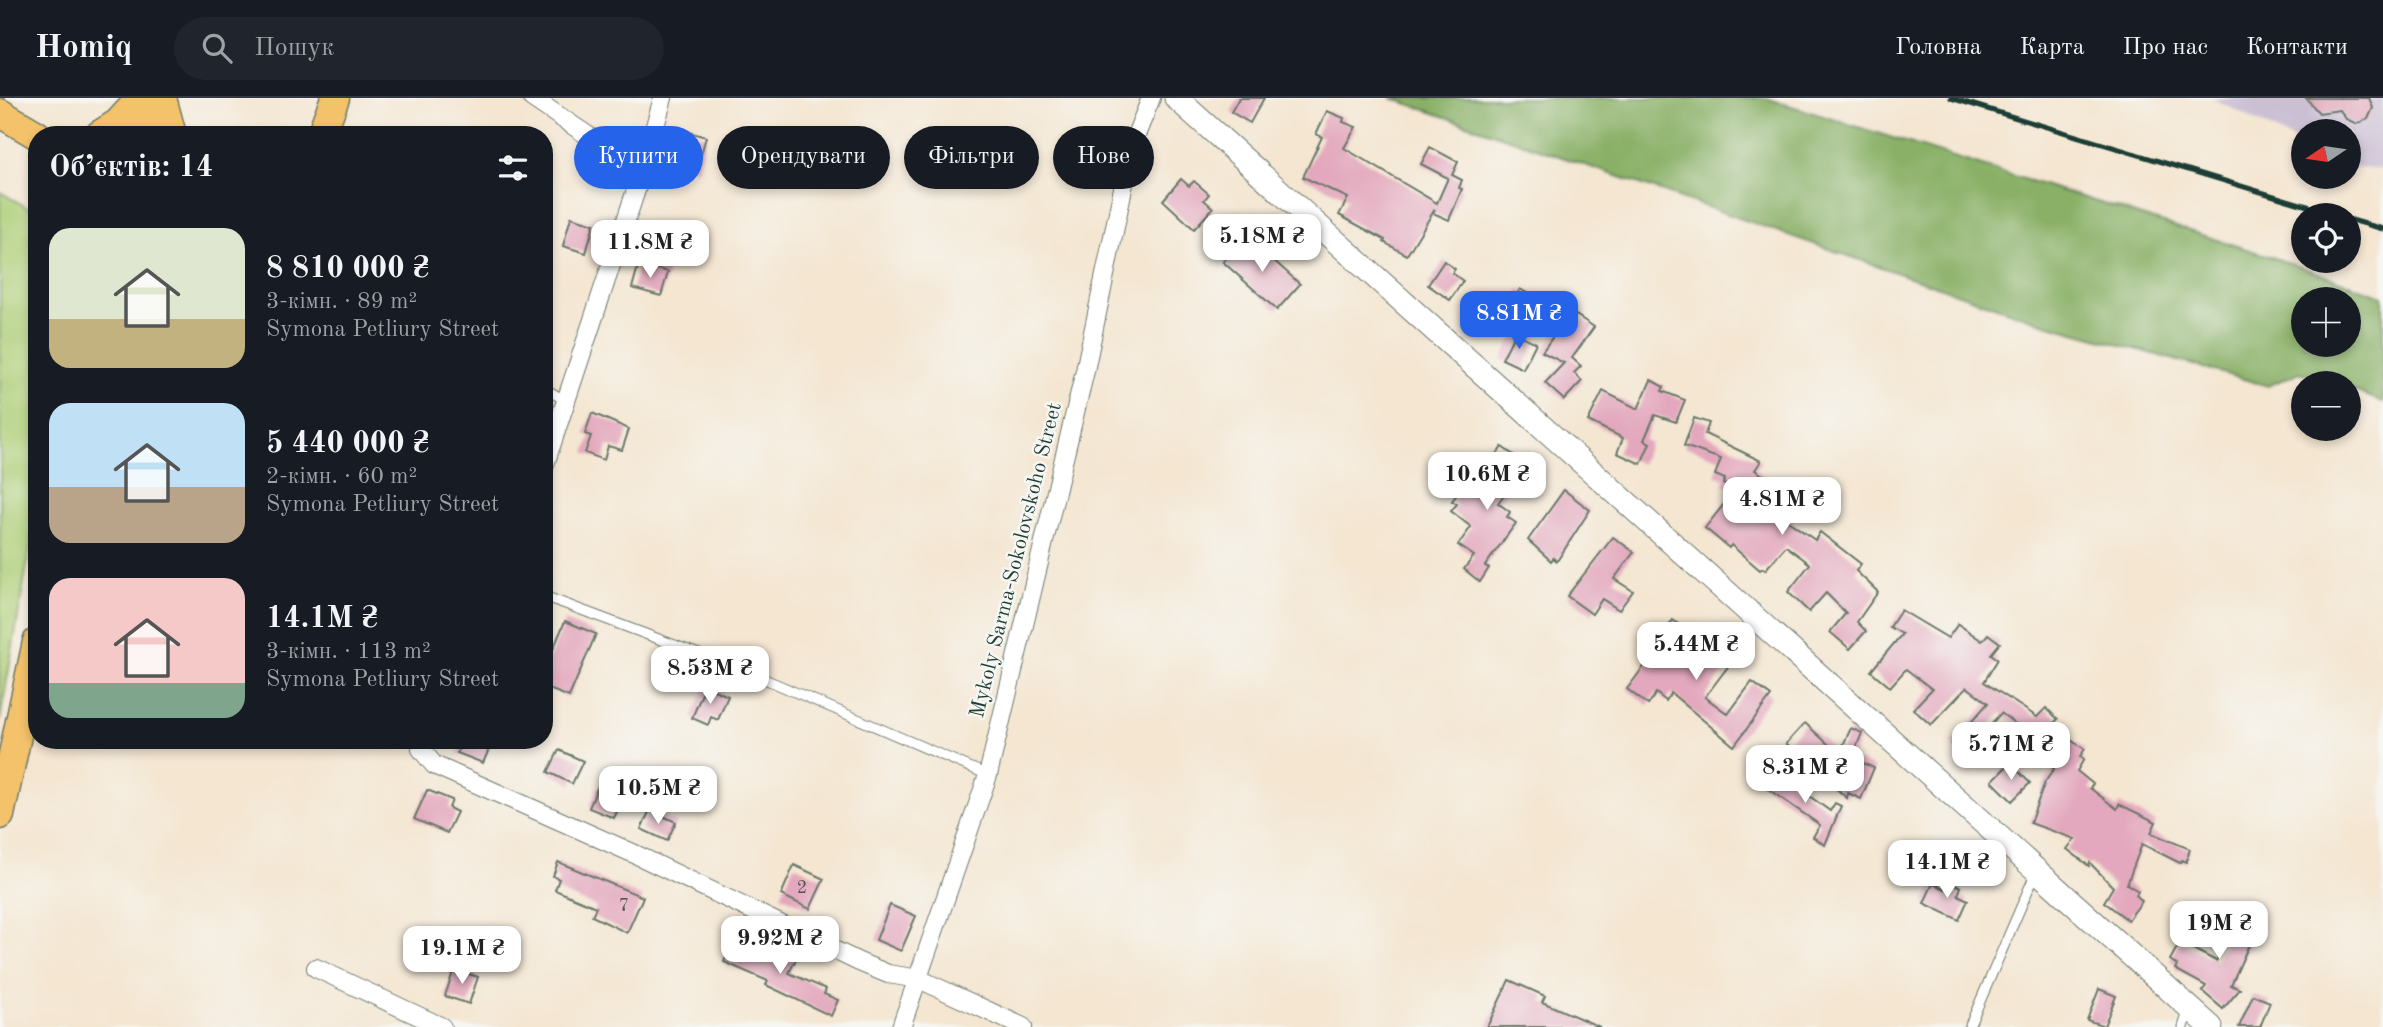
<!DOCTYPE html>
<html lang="uk">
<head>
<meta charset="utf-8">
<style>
	:root { --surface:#171b24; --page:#20242c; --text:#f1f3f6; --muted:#9ea1a6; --line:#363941; --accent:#2563eb }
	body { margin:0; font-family:"Old Standard TT",serif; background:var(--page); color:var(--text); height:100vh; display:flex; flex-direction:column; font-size:26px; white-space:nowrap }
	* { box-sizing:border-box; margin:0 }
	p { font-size:23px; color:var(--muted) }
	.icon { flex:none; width:38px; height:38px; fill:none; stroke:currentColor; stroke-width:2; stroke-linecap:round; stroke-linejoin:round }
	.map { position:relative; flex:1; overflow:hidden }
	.details { position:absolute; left:28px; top:28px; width:525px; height:623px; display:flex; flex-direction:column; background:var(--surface); border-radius:28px; box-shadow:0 4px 10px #0003 }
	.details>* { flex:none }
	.guide { position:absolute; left:574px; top:28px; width:665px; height:63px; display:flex; gap:14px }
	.needle { width:46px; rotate:257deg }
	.buttons { position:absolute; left:2291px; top:21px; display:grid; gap:14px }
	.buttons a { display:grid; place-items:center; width:70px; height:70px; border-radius:50%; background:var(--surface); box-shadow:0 4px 10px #0003; font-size:35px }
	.price { position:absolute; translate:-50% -60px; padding:0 16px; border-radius:14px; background:#fff; color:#222; font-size:23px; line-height:46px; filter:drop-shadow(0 2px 4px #0008) }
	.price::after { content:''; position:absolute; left:50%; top:42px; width:21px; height:16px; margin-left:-10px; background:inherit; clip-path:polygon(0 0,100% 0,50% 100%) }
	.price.current { background:var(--accent); color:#fff }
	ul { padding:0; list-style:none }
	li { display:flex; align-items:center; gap:21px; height:175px; padding:0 21px }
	li span { display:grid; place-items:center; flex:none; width:196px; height:140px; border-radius:21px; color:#555 }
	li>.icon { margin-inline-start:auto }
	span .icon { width:84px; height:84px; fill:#fffc; stroke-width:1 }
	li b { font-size:30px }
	h2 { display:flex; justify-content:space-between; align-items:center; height:84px; padding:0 21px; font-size:30px }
	.tag { padding:0 24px; border-radius:32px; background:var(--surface); box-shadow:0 4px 10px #0003; font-size:24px; line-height:63px }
	.tag.current { background:var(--accent); color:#fff }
	header { display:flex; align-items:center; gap:42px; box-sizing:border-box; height:98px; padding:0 35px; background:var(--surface); border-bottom:2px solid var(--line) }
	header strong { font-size:33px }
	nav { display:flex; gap:38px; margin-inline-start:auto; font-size:24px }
	.search { width:490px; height:63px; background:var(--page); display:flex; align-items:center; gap:18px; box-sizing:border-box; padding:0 24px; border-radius:38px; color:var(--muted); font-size:26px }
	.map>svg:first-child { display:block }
	.industrial { fill:#cbbfd4 }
	.green { fill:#accd75; stroke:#668554; stroke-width:2 }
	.forest { fill:#89b066; stroke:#54764d; stroke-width:2; fill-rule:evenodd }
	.building { fill:#e3a8bd }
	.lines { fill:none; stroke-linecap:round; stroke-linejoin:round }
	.service-casing { stroke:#6a786b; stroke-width:11 }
	.minor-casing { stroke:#6a786b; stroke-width:20 }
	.tertiary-casing { stroke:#6a786b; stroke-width:25 }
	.primary-casing { stroke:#6a786b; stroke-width:31 }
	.service { stroke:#fff; stroke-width:9 }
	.minor { stroke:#fff; stroke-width:18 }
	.tertiary { stroke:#fff; stroke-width:23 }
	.primary { stroke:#f3c26a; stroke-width:28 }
	.rail { stroke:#1f3d34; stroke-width:5 }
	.labels { text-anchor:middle; stroke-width:5; stroke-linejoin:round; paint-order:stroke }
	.number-label { font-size:18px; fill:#505856 }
	.street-label { font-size:21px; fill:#1f3d34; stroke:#f6f6f2 }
</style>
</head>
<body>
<header>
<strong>Homiq</strong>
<div class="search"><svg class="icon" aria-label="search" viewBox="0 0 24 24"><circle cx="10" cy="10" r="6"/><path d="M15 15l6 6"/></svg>Пошук</div>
<nav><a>Головна</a><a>Карта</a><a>Про нас</a><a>Контакти</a></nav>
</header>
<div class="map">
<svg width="2383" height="929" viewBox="0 0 2383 929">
	<rect width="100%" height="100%" fill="#f6f6f2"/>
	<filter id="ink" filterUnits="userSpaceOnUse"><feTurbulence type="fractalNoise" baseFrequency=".0143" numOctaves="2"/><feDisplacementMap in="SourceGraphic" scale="14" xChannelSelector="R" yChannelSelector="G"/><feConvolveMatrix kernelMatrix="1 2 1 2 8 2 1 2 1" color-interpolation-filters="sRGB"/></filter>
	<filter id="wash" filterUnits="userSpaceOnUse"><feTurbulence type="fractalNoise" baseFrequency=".00686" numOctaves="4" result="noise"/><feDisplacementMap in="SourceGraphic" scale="28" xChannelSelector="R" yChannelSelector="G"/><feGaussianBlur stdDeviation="1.57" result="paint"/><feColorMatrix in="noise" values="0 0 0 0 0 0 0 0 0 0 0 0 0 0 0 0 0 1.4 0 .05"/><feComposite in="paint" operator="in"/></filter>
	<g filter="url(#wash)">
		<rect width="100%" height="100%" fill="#f4e6d1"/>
		<polygon class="industrial" points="2212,0 2383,0 2383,71 2349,70 2348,33 2303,33 2303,47"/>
		<polygon class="green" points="0,94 37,115 37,410 0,622"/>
		<path class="forest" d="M1391,0H1766L2275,160L2383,198V304L2349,291L2348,285H2331L2300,274L2268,288L2046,226ZM2303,201H2348V247H2303Z"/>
		<g id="blocks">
			<g class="building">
				<polygon points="1239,0 1264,0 1250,25 1231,14"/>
				<polygon points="2306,0 2369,0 2373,10 2368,21 2357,26 2346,21 2340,12 2319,15"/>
				<polygon points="1327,13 1344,20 1343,24 1356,29 1344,50 1437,105 1448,80 1421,66 1430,49 1458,64 1452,77 1462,82 1459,90 1462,91 1449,122 1433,115 1435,111 1407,157 1384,144 1385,142 1339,117 1348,100 1303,79 1322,39 1316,36"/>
				<polygon points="678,31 706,39 697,71 669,63"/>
				<polygon points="1181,81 1189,88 1194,83 1209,96 1204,102 1213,110 1194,131 1163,102"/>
				<polygon points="571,119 594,126 586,155 563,148"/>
				<polygon points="1251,142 1300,186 1277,212 1223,164 1238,146 1243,150"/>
				<polygon points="1444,163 1455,171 1452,175 1463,183 1450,202 1428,187"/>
				<polygon points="639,165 668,174 661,198 632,190"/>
				<polygon points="1520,191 1536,200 1528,214 1512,205"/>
				<polygon points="1576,217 1594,229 1572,260 1581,268 1574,275 1582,283 1564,302 1545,285 1564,265 1542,254 1567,219 1572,221"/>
				<polygon points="1515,235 1536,245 1523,271 1502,261"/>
				<polygon points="1651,282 1664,289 1662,293 1685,302 1676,324 1655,317 1644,342 1650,345 1641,366 1617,355 1623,340 1588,323 1603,293 1638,311"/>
				<polygon points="592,315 629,331 622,352 608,348 604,362 585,355 591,338 585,336"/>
				<polygon points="1694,320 1709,325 1705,336 1761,363 1755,372 1775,385 1769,394 1792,408 1784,420 1815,442 1820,434 1861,466 1856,473 1878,494 1857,524 1866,533 1850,551 1830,534 1846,515 1826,495 1809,514 1788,494 1810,466 1786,448 1765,472 1763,470 1760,472 1731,447 1729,450 1705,430 1735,392 1723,386 1725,381 1715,377 1721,361 1684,348"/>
				<polygon points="1502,349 1526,366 1498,405 1510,414 1507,419 1516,425 1485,468 1489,470 1480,484 1464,471 1474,458 1458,447 1471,429 1451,413 1457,406 1452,403 1463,389 1469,395"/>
				<polygon points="1564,392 1590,412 1557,463 1553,460 1551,463 1528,442"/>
				<polygon points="1613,439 1634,454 1614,481 1633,493 1619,512 1602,501 1592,516 1567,498"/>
				<polygon points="1901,512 1948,540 1958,526 1982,543 1988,536 2000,545 1991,556 1998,561 1984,584 2037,619 2046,610 2058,621 2050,629 2085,651 2080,658 2084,661 2077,673 2093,686 2090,690 2117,711 2119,706 2156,724 2151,735 2190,751 2186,764 2181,762 2180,765 2142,746 2127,786 2138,793 2136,797 2142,803 2128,822 2104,804 2113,789 2090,765 2089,768 2067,751 2075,741 2030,725 2045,684 2054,671 2051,668 2053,660 2048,666 2019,642 2026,634 2001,615 1981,637 1989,644 1972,664 1952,646 1988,605 1967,589 1931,627 1913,611 1932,591 1906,571 1890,589 1871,573 1902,536 1890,529"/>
				<polygon points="1673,522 1730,566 1705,599 1728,616 1752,584 1771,598 1734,648 1671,595 1666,603 1656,595 1648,607 1627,591 1660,547 1656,545"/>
				<polygon points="565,523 596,536 569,599 544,589 544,558 549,561"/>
				<polygon points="705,588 728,598 718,622 711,619 708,627 692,620"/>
				<polygon points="1805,625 1839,656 1851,630 1862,635 1852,660 1874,670 1861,701 1848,695 1847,700 1786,646"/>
				<polygon points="463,642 493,642 483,665 457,655"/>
				<polygon points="559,652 583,663 572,686 548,674"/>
				<polygon points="2010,665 2030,685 2012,703 1992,683"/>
				<polygon points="1775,673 1830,713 1835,705 1841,708 1825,747 1813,739 1820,727 1764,688"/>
				<polygon points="598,688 619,697 616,705 620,707 614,720 589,710"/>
				<polygon points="427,692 452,702 449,710 457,714 447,735 414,721"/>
				<polygon points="650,712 676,724 667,743 641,731"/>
				<polygon points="558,764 643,799 627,835 592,818 596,809 555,792 559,781 553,778"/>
				<polygon points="794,767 824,781 810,811 781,797"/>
				<polygon points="1948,783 1961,789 1958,797 1968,802 1959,822 1924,805 1933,785 1945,791"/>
				<polygon points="890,807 916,818 901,853 876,842"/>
				<polygon points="2239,813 2260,822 2231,887 2240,891 2223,911 2202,893 2206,888 2175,871 2177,867 2170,862 2180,844 2216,863"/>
				<polygon points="733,841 778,861 781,854 796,861 789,875 826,891 824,896 838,902 831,918 766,887 768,883 724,864"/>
				<polygon points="454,871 478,879 469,906 445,898"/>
				<polygon points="1509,882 1545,898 1542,904 1600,929 1487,929"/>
				<polygon points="2099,891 2116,898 2104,928 2087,922"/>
				<polygon points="2253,897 2270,904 2260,929 2239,929"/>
			</g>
		</g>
	</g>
	<g filter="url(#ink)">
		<use href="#blocks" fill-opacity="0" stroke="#6a786b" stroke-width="2"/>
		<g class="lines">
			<g class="service-casing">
				<g id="service">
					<polyline points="544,290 566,303"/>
					<polyline points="544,498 760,579 988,677"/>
					<polyline points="1969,929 2036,774"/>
					<polyline points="2183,929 2189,911"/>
				</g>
			</g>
			<g class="minor-casing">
				<g id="minor">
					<polyline points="532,0 642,74"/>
					<polyline points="544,369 642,74 663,0"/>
					<polyline points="423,642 421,651 434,667 637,757 859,864 888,876 919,881 1023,929"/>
					<polyline points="316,870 442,929"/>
					<polyline points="901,929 988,677 1085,273 1132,47 1151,0"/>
				</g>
			</g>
			<g class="tertiary-casing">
				<polyline id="tertiary" points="1176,0 2211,929"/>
			</g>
			<g class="primary-casing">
				<g id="primary">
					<polyline points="162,0 172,37"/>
					<polyline points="0,15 37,37"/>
					<polyline points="99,37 118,25 141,0"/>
					<polyline points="145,37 153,0"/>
					<polyline points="321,37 335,0"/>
					<polyline points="0,717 37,544"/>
				</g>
			</g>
			<use href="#service" class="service"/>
			<use href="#minor" class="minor"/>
			<use href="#tertiary" class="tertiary"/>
			<use href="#primary" class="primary"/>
			<g class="rail">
				<polyline points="1951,0 2337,117"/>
				<polyline points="2348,121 2383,131"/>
			</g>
		</g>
	</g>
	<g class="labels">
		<g class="number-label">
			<text x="802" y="795">2</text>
			<text x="624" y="813">7</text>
		</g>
		<g class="street-label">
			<text transform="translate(1015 462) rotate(-76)" y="7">Mykoly Sarma-Sokolovskoho Street</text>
		</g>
	</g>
</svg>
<div class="buttons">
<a><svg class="needle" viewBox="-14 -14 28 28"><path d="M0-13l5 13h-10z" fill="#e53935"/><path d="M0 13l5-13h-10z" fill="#9ea1a6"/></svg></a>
<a><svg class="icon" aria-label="locate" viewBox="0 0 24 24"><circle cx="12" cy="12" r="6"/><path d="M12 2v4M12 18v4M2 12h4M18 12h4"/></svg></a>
<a>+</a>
<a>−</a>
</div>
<b class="price" style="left:1262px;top:176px">5.18M ₴</b>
<b class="price" style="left:650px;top:182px">11.8M ₴</b>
<b class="price current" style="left:1519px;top:253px">8.81M ₴</b>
<b class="price" style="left:1487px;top:414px">10.6M ₴</b>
<b class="price" style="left:1782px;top:439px">4.81M ₴</b>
<b class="price" style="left:1696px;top:584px">5.44M ₴</b>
<b class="price" style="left:710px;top:608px">8.53M ₴</b>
<b class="price" style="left:2011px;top:684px">5.71M ₴</b>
<b class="price" style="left:1805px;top:707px">8.31M ₴</b>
<b class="price" style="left:658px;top:728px">10.5M ₴</b>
<b class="price" style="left:1947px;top:802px">14.1M ₴</b>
<b class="price" style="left:2219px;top:863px">19M ₴</b>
<b class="price" style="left:780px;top:878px">9.92M ₴</b>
<b class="price" style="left:462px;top:888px">19.1M ₴</b>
<div class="guide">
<a class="tag current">Купити</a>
<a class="tag">Орендувати</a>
<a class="tag">Фільтри</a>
<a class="tag">Нове</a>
</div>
<section class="details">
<h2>Об’єктів: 14<svg class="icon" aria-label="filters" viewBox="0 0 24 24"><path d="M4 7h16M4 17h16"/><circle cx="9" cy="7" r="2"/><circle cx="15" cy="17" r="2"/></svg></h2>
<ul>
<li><span style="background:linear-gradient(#dfe7d0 65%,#c2b280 0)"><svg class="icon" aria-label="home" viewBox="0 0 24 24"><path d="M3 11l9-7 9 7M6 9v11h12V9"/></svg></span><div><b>8 810 000 ₴</b><p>3-кімн. · 89 m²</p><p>Symona Petliury Street</p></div></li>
<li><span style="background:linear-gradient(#bfe0f5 60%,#b9a48a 0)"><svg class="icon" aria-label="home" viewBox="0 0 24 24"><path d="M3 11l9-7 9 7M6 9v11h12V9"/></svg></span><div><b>5 440 000 ₴</b><p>2-кімн. · 60 m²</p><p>Symona Petliury Street</p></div></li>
<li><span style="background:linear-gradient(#f6c9c9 75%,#7fa58c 0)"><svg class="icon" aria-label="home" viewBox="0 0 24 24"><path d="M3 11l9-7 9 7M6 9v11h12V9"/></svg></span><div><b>14.1M ₴</b><p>3-кімн. · 113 m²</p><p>Symona Petliury Street</p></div></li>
</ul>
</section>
</div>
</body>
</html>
